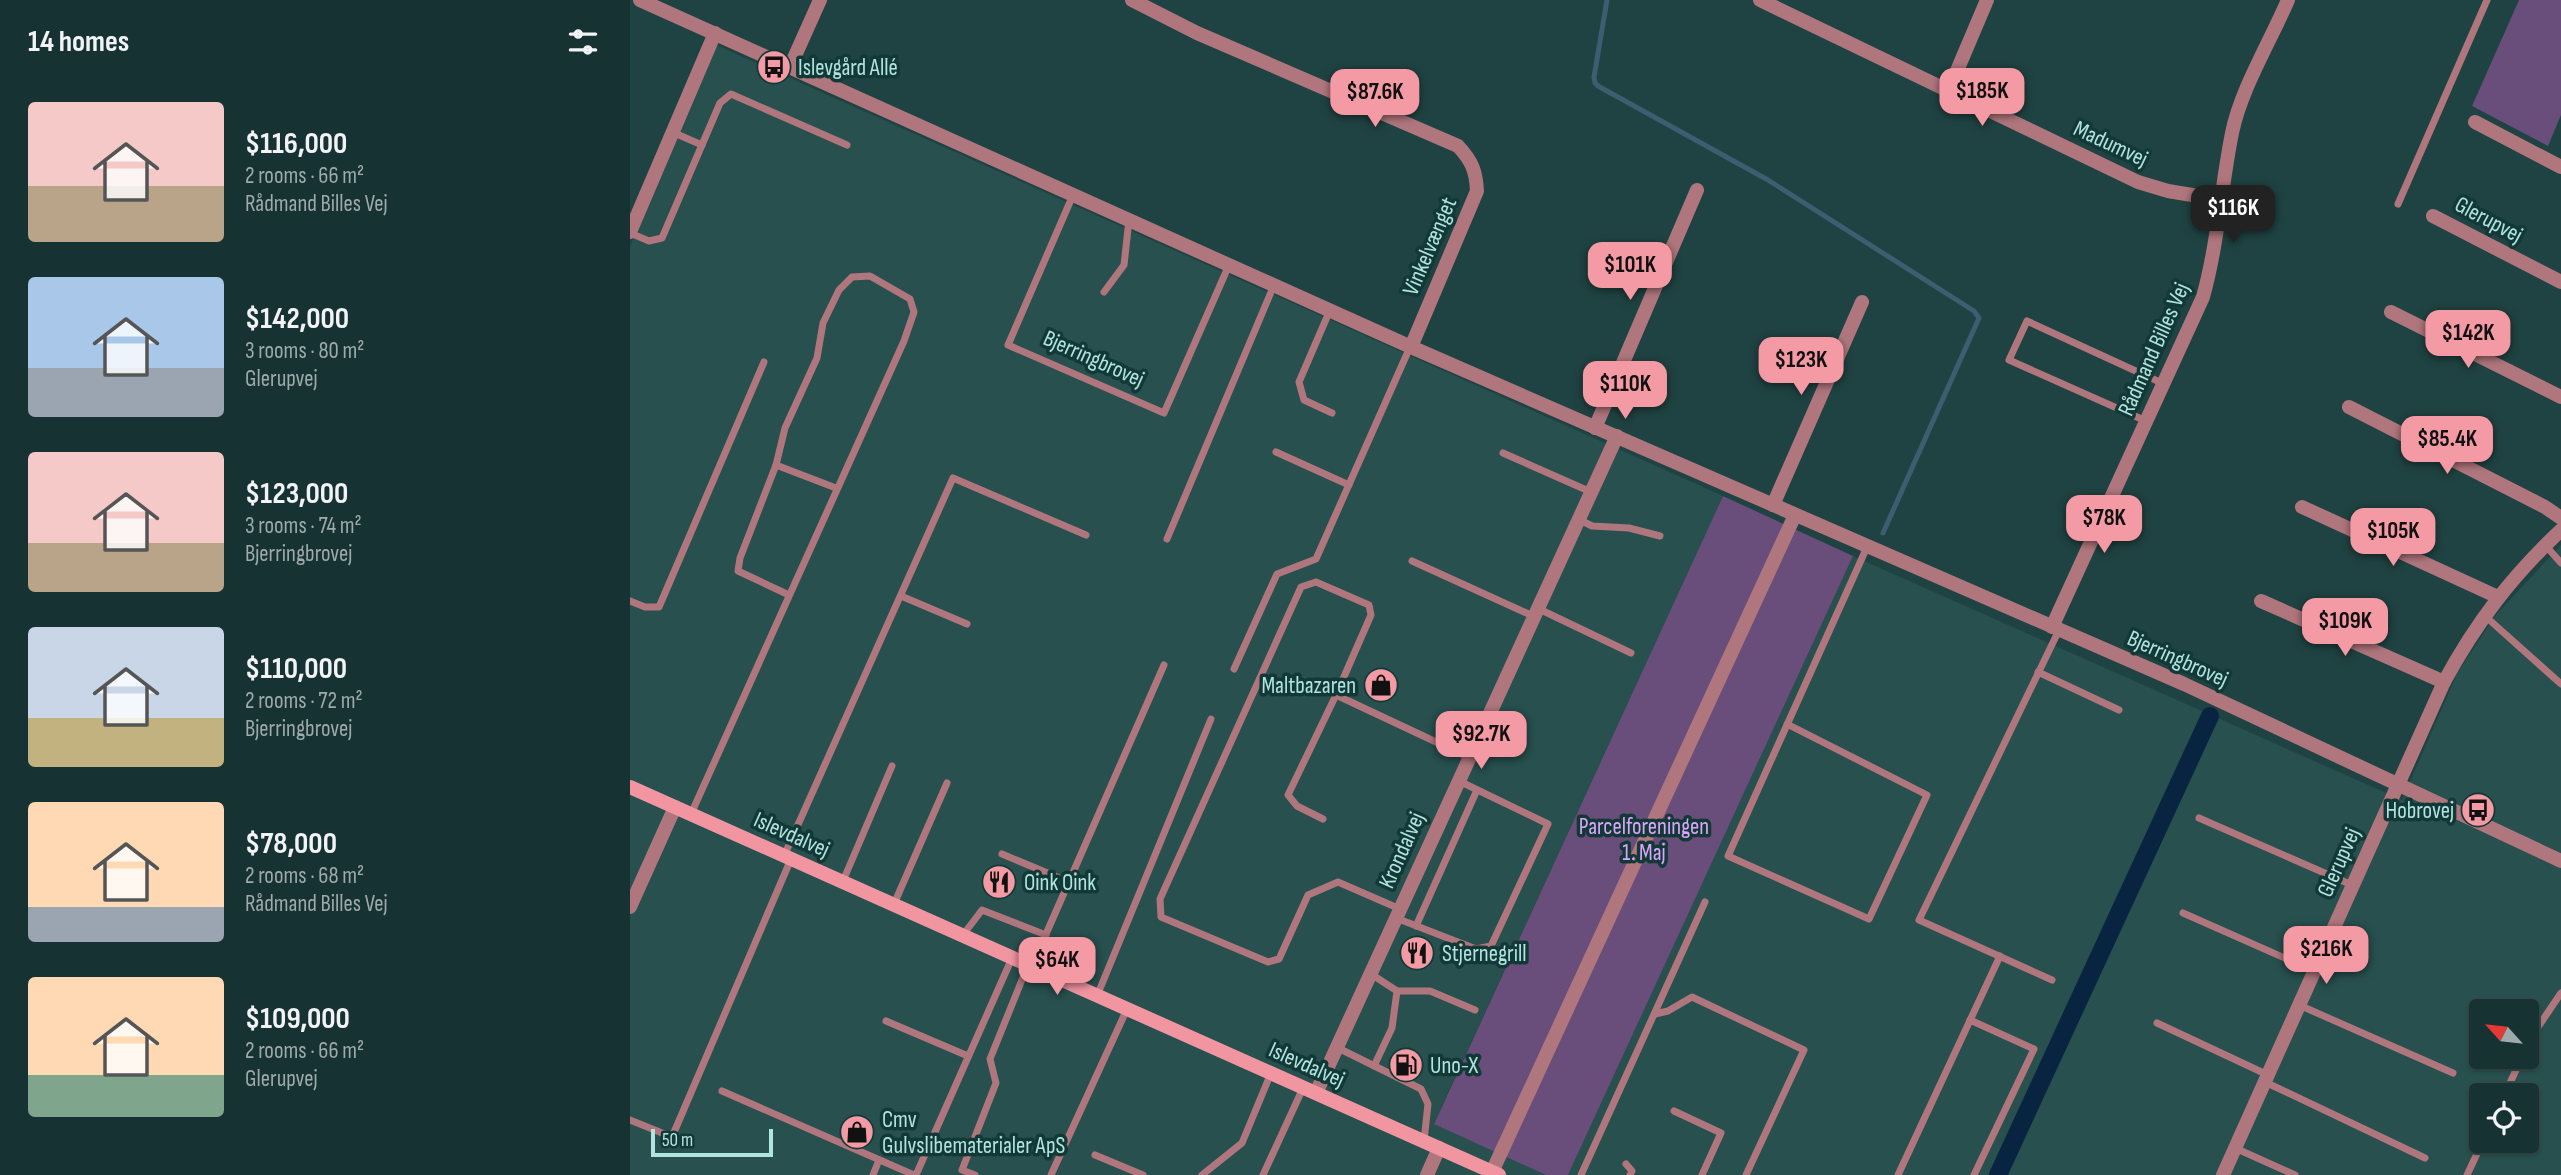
<!DOCTYPE html>
<html lang="en">
<head>
<meta charset="utf-8">
<style>
	:root { --surface:#173232; --page:#243e3e; --text:#f1f3f6; --muted:#9eaaac; --line:#364d4d; --accent:#f49aa5 }
	body { margin:0; font-family:"Sofia Sans Condensed",sans-serif; background:var(--page); color:var(--text); height:100vh; display:flex; flex-direction:column; font-size:26px; white-space:nowrap }
	* { box-sizing:border-box; margin:0 }
	p { font-size:23px; color:var(--muted) }
	.icon { flex:none; width:38px; height:38px; fill:none; stroke:currentColor; stroke-width:2; stroke-linecap:round; stroke-linejoin:round }
	.map { position:relative; flex:1; overflow:hidden }
	.sheet { display:flex; flex-direction:column; background:var(--surface); width:630px }
	.sheet>* { flex:none }
	.needle { width:46px; rotate:297deg }
	.tools { position:absolute; left:1839px; top:999px; display:grid; gap:14px }
	.tools a { display:grid; place-items:center; width:70px; height:70px; border-radius:7px; background:var(--surface); box-shadow:0 2px 5px #0004,0 0 0 2px var(--line); font-size:35px }
	.scale { position:absolute; left:21px; bottom:18px; width:122px; box-sizing:border-box; padding-left:7px; border:4px solid #b1e4e1; border-top:0; font-size:19px; line-height:24px; white-space:nowrap; color:#b1e4e1; -webkit-text-stroke:5px #133937; paint-order:stroke }
	.price { position:absolute; translate:-50% -60px; padding:0 16px; border-radius:14px; background:var(--accent); color:#111; font-size:23px; line-height:46px; filter:drop-shadow(0 2px 4px #0008) }
	.price::after { content:''; position:absolute; left:50%; top:42px; width:21px; height:16px; margin-left:-10px; background:inherit; clip-path:polygon(0 0,100% 0,50% 100%) }
	.price.active { background:#222; color:#fff }
	ul { padding:0; list-style:none }
	li { display:flex; align-items:center; gap:21px; height:175px; padding:0 28px }
	li span { display:grid; place-items:center; flex:none; width:196px; height:140px; border-radius:7px; color:#555 }
	li>.icon { margin-inline-start:auto }
	span .icon { width:84px; height:84px; fill:#fffc; stroke-width:1 }
	li b { font-size:30px }
	h2 { display:flex; justify-content:space-between; align-items:center; height:84px; padding:0 28px; font-size:30px }
	main { display:flex; flex:1; min-height:0 }
	.map>svg:first-child { display:block }
	.built { fill:#27504f; fill-rule:evenodd }
	.green { fill:#694d7a }
	.lines { fill:none; stroke-linecap:round; stroke-linejoin:round }
	.stream { stroke:#3b5e70; stroke-width:5 }
	.canal { stroke:#092440; stroke-width:18 }
	.lane { stroke:#b0767d; stroke-width:7 }
	.street { stroke:#b0767d; stroke-width:14 }
	.secondary { stroke:#f195a1; stroke-width:14 }
	.labels { text-anchor:middle; stroke-width:7; stroke-linejoin:round; paint-order:stroke }
	.poi-label { font-size:23px; fill:#b1e4e1; stroke:#133937; text-anchor:start }
	.street-label { font-size:23px; fill:#b1e4e1; stroke:#133937 }
	.park-label { font-size:23px; fill:#dda6fe; stroke:#133937 }
</style>
</head>
<body>
<main>
<section class="sheet">
<h2>14 homes<svg class="icon" aria-label="filters" viewBox="0 0 24 24"><path d="M4 7h16M4 17h16"/><circle cx="9" cy="7" r="2"/><circle cx="15" cy="17" r="2"/></svg></h2>
<ul>
<li><span style="background:linear-gradient(#f6c9c9 60%,#b9a48a 0)"><svg class="icon" aria-label="home" viewBox="0 0 24 24"><path d="M3 11l9-7 9 7M6 9v11h12V9"/></svg></span><div><b>$116,000</b><p>2 rooms · 66 m²</p><p>Rådmand Billes Vej</p></div></li>
<li><span style="background:linear-gradient(#a9c7e8 65%,#9aa5b1 0)"><svg class="icon" aria-label="home" viewBox="0 0 24 24"><path d="M3 11l9-7 9 7M6 9v11h12V9"/></svg></span><div><b>$142,000</b><p>3 rooms · 80 m²</p><p>Glerupvej</p></div></li>
<li><span style="background:linear-gradient(#f6c9c9 65%,#b9a48a 0)"><svg class="icon" aria-label="home" viewBox="0 0 24 24"><path d="M3 11l9-7 9 7M6 9v11h12V9"/></svg></span><div><b>$123,000</b><p>3 rooms · 74 m²</p><p>Bjerringbrovej</p></div></li>
<li><span style="background:linear-gradient(#c9d6e8 65%,#c2b280 0)"><svg class="icon" aria-label="home" viewBox="0 0 24 24"><path d="M3 11l9-7 9 7M6 9v11h12V9"/></svg></span><div><b>$110,000</b><p>2 rooms · 72 m²</p><p>Bjerringbrovej</p></div></li>
<li><span style="background:linear-gradient(#ffd9b3 75%,#9aa5b1 0)"><svg class="icon" aria-label="home" viewBox="0 0 24 24"><path d="M3 11l9-7 9 7M6 9v11h12V9"/></svg></span><div><b>$78,000</b><p>2 rooms · 68 m²</p><p>Rådmand Billes Vej</p></div></li>
<li><span style="background:linear-gradient(#ffd9b3 70%,#7fa58c 0)"><svg class="icon" aria-label="home" viewBox="0 0 24 24"><path d="M3 11l9-7 9 7M6 9v11h12V9"/></svg></span><div><b>$109,000</b><p>2 rooms · 66 m²</p><p>Glerupvej</p></div></li>
</ul>
</section>
<div class="map">
<svg width="1931" height="1175" viewBox="0 0 1931 1175">
	<rect width="100%" height="100%" fill="#1f4342"/>
	<g class="built">
		<polygon points="86,45 1093,496 804,1123 916,1175 0,1175 0,246"/>
		<path d="M1931,545V1175H938L1223,556L1772,800L1827,674L1864,617ZM1852,1012H1897V1057H1852ZM1852,1096H1897V1141H1852Z"/>
	</g>
	<g class="green">
		<polygon points="1889,0 1931,0 1931,115 1918,146 1842,106"/>
		<polygon points="1093,496 1223,556 938,1175 916,1175 804,1124"/>
	</g>
	<g class="lines">
		<polyline class="stream" points="977,0 964,77 965,83 968,86 1138,180 1344,311 1349,318 1253,533"/>
		<polyline class="canal" points="1368,1175 1580,716"/>
		<g class="lane">
			<polyline points="42,132 72,145"/>
			<polyline points="443,195 378,345 534,413 599,265"/>
			<polyline points="1768,204 1857,0"/>
			<polyline points="0,233 19,241 32,238 90,103 101,94 217,145"/>
			<polyline points="474,292 494,265 499,220"/>
			<polyline points="700,310 669,382 674,400 702,413"/>
			<polyline points="1516,421 1379,360 1397,321 1534,384"/>
			<polyline points="646,452 719,485"/>
			<polyline points="873,453 961,492"/>
			<polyline points="146,465 206,488"/>
			<polyline points="948,519 962,526 999,528 1030,536"/>
			<polyline points="537,539 644,285"/>
			<polyline points="1916,546 1931,563"/>
			<polyline points="782,561 903,616"/>
			<polyline points="271,596 337,624"/>
			<polyline points="0,601 15,607 29,607 134,362"/>
			<polyline points="907,608 1001,653"/>
			<polyline points="1855,616 1931,684"/>
			<polyline points="604,669 647,574 686,559 780,347"/>
			<polyline points="1408,672 1489,710"/>
			<polyline points="1157,724 1297,795 1239,919 1098,856 1237,547"/>
			<polyline points="61,814 274,341 284,312 280,299 240,276 222,277 209,290 193,323 187,358 155,428 146,465 110,558 108,571 159,595"/>
			<polyline points="1569,818 1722,885"/>
			<polyline points="693,819 667,806 658,795 706,695"/>
			<polyline points="372,854 439,882"/>
			<polyline points="154,856 323,478 456,535"/>
			<polyline points="213,881 262,766"/>
			<polyline points="264,904 317,783"/>
			<polyline points="770,909 708,882 678,895 649,959 638,962 531,917 530,899 671,587 686,582 739,605 741,615 706,695 838,757"/>
			<polyline points="1553,913 1684,971"/>
			<polyline points="766,918 846,949 861,946 918,824 829,781"/>
			<polyline points="786,926 847,790"/>
			<polyline points="333,935 352,910 416,935"/>
			<polyline points="402,966 534,665"/>
			<polyline points="741,974 767,991 762,1028 744,1066"/>
			<polyline points="1422,980 1289,920 1429,630"/>
			<polyline points="767,991 800,991 845,1010"/>
			<polyline points="467,996 581,719"/>
			<polyline points="1669,1005 1823,1073"/>
			<polyline points="1025,1014 1038,1011 1062,997 1174,1050 1116,1175"/>
			<polyline points="1340,1020 1404,1049 1344,1175"/>
			<polyline points="256,1021 338,1056"/>
			<polyline points="1527,1023 1638,1075"/>
			<polyline points="706,1047 791,1089 798,1104 794,1141"/>
			<polyline points="1897,1047 1904,1033 1931,993"/>
			<polyline points="1635,1082 1795,1158"/>
			<polyline points="92,1091 284,1175"/>
			<polyline points="1874,1096 1892,1057"/>
			<polyline points="1044,1111 1091,1133 1072,1175"/>
			<polyline points="0,1120 42,1137 161,859"/>
			<polyline points="1605,1148 1665,1175"/>
			<polyline points="465,1155 513,1175"/>
			<polyline points="996,1164 1002,1171 1000,1175"/>
			<polyline points="243,1175 249,1160"/>
			<polyline points="286,1175 382,958"/>
			<polyline points="345,1175 332,1170 366,1083 360,1059 398,965"/>
			<polyline points="421,1175 497,1009"/>
			<polyline points="572,1175 612,1143 641,1073"/>
			<polyline points="633,1175 673,1088"/>
			<polyline points="951,1175 1075,902"/>
			<polyline points="1268,1175 1370,956"/>
			<polyline points="1837,1175 1853,1141"/>
		</g>
		<g class="street">
			<polyline points="10,0 781,347 1554,684 1931,861"/>
			<path d="M502,0L567,33L828,146C842,161 846,171 847,191L781,347"/>
			<polyline points="1130,0 1508,182 1538,191 1592,200"/>
			<polyline points="160,67 190,0"/>
			<polyline points="1318,92 1357,0"/>
			<polyline points="1845,122 1931,167"/>
			<polyline points="1803,216 1931,282"/>
			<polyline points="0,232 85,33"/>
			<polyline points="1761,312 1931,397"/>
			<polyline points="1719,407 1915,507 1931,518"/>
			<polyline points="965,428 1067,190"/>
			<polyline points="1143,505 1232,302"/>
			<polyline points="1672,507 1868,597"/>
			<polyline points="1631,601 1814,682"/>
			<path d="M1422,627L1573,297C1588,243 1591,188 1602,133C1611,89 1640,42 1658,0"/>
			<polyline points="0,907 45,807"/>
			<polyline points="686,1093 987,436"/>
			<polyline points="862,1172 1165,515"/>
			<polyline points="797,1175 809,1148"/>
			<path d="M1593,1175L1814,682C1846,623 1881,577 1931,530"/>
		</g>
		<polyline class="secondary" points="0,787 869,1175"/>
	</g>
	<defs>
		<g id="bus-disc" transform="scale(1.75)"><circle r="9.5" fill="#f49aa5" stroke="#133937"/><path d="M-5-6H5V4H4V6H2V4H-2V6H-4V4H-5ZM-3.5-4V0h7V-4ZM-3.5 1.2v1.5H-2V1.2ZM2 1.2v1.5H3.5V1.2Z" fill="#111"/></g>
		<g id="shop-disc" transform="scale(1.75)"><circle r="9.5" fill="#f49aa5" stroke="#133937"/><path d="M-5-2.5h2.3a2.7 3.5 0 0 1 5.4 0H5L5.5 6h-11ZM-1.5-2.5h3a1.5 2.3 0 0 0-3 0Z" fill="#111"/></g>
		<g id="restaurant-disc" transform="scale(1.75)"><circle r="9.5" fill="#f49aa5" stroke="#133937"/><path d="M-5-6h1v4h1v-4h1v4h1v-4h1v5L-1.5 .5V6h-2V.5L-5-1ZM5-6V6H3V1.5H1.5Q1.5-4 5-6Z" fill="#111"/></g>
		<g id="fuel-disc" transform="scale(1.75)"><circle r="9.5" fill="#f49aa5" stroke="#133937"/><path d="M-5.5-6h7V0h2V4h1.3V-2.5L3-4.5l.8-.8L6-3V5H2.5V1h-1V6h-7ZM-4.2-4.7v3.2H.2V-4.7Z" fill="#111"/></g>
	</defs>
	<g fill-rule="evenodd">
		<use href="#bus-disc" x="144" y="67"/>
		<use href="#shop-disc" x="751" y="685"/>
		<use href="#bus-disc" x="1848" y="810"/>
		<use href="#restaurant-disc" x="369" y="882"/>
		<use href="#restaurant-disc" x="787" y="953"/>
		<use href="#fuel-disc" x="776" y="1065"/>
		<use href="#shop-disc" x="227" y="1132"/>
	</g>
	<g class="labels">
		<g class="poi-label">
			<text x="168" y="75">Islevgård Allé</text>
			<text x="726" y="693" text-anchor="end">Maltbazaren</text>
			<text x="1824" y="818" text-anchor="end">Hobrovej</text>
			<text x="394" y="890">Oink Oink</text>
			<text x="812" y="961">Stjernegrill</text>
			<text x="800" y="1073">Uno-X</text>
			<text x="252" y="1127">Cmv<tspan x="252" dy="26">Gulvslibematerialer ApS</tspan></text>
		</g>
		<g class="street-label">
			<text transform="translate(1481 143) rotate(25)" y="8">Madumvej</text>
			<text transform="translate(1859 219) rotate(28)" y="8">Glerupvej</text>
			<text transform="translate(799 246) rotate(-67)" y="8">Vinkelvænget</text>
			<text transform="translate(1523 349) rotate(-66)" y="8">Rådmand Billes Vej</text>
			<text transform="translate(464 358) rotate(24)" y="8">Bjerringbrovej</text>
			<text transform="translate(1548 658) rotate(24)" y="8">Bjerringbrovej</text>
			<text transform="translate(162 834) rotate(24)" y="8">Islevdalvej</text>
			<text transform="translate(771 850) rotate(-66)" y="8">Krondalvej</text>
			<text transform="translate(1708 862) rotate(-66)" y="8">Glerupvej</text>
			<text transform="translate(677 1064) rotate(24)" y="8">Islevdalvej</text>
		</g>
		<g class="park-label">
			<text x="1014" y="834">Parcelforeningen<tspan x="1014" dy="26">1. Maj</tspan></text>
		</g>
	</g>
</svg>
<div class="tools">
<a><svg class="needle" viewBox="-14 -14 28 28"><path d="M0-13l5 13h-10z" fill="#e53935"/><path d="M0 13l5-13h-10z" fill="#9eaaac"/></svg></a>
<a><svg class="icon" aria-label="locate" viewBox="0 0 24 24"><circle cx="12" cy="12" r="6"/><path d="M12 2v4M12 18v4M2 12h4M18 12h4"/></svg></a>
</div>
<div class="scale">50 m</div>
<b class="price" style="left:1352px;top:128px">$185K</b>
<b class="price" style="left:745px;top:129px">$87.6K</b>
<b class="price active" style="left:1603px;top:245px">$116K</b>
<b class="price" style="left:1000px;top:302px">$101K</b>
<b class="price" style="left:1838px;top:370px">$142K</b>
<b class="price" style="left:1171px;top:397px">$123K</b>
<b class="price" style="left:995px;top:421px">$110K</b>
<b class="price" style="left:1817px;top:476px">$85.4K</b>
<b class="price" style="left:1474px;top:555px">$78K</b>
<b class="price" style="left:1763px;top:568px">$105K</b>
<b class="price" style="left:1715px;top:658px">$109K</b>
<b class="price" style="left:851px;top:771px">$92.7K</b>
<b class="price" style="left:1696px;top:986px">$216K</b>
<b class="price" style="left:427px;top:997px">$64K</b>
</div>
</main>
</body>
</html>
